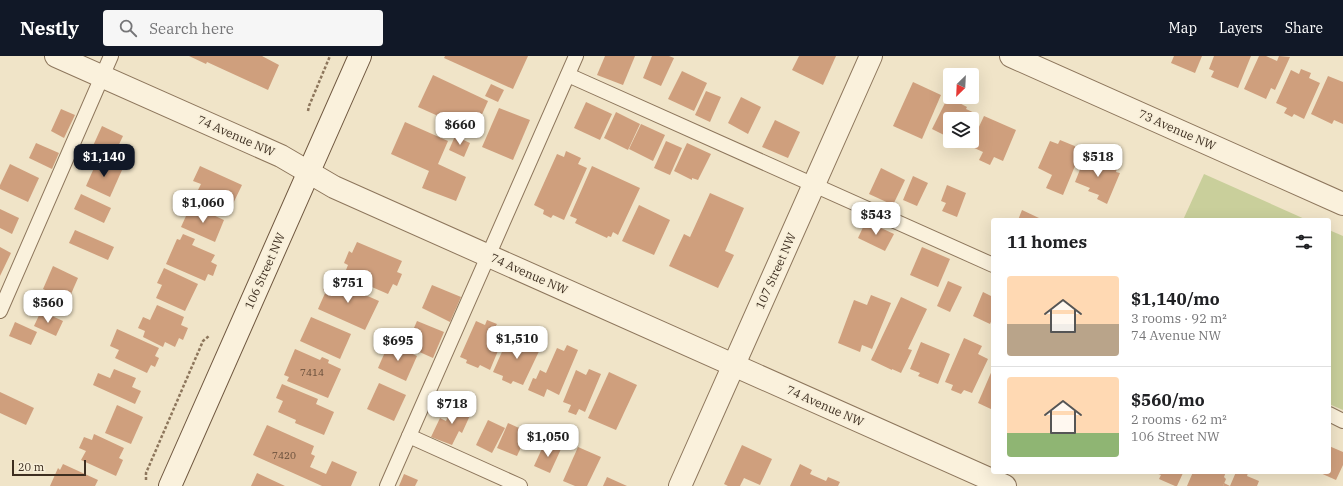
<!DOCTYPE html>
<html lang="en">
<head>
<meta charset="utf-8">
<style>
	:root { --surface:#fff; --page:#f6f6f6; --text:#202124; --muted:#757577; --line:#e0e0e0; --accent:#111827 }
	body { margin:0; font-family:"IBM Plex Serif",serif; background:var(--page); color:var(--text); height:100vh; display:flex; flex-direction:column; font-size:15px; white-space:nowrap }
	* { box-sizing:border-box; margin:0 }
	p { font-size:13px; color:var(--muted) }
	.icon { flex:none; width:22px; height:22px; fill:none; stroke:currentColor; stroke-width:2; stroke-linecap:round; stroke-linejoin:round }
	.map { position:relative; flex:1; overflow:hidden }
	.side { position:absolute; left:991px; top:162px; width:340px; height:256px; display:flex; flex-direction:column; background:var(--surface); border-radius:4px; box-shadow:0 4px 16px #0002 }
	.side>* { flex:none }
	.needle { width:26px; rotate:204deg }
	.fabs { position:absolute; left:943px; top:12px; display:grid; gap:8px }
	.fabs a { display:grid; place-items:center; width:36px; height:36px; border-radius:4px; background:var(--surface); box-shadow:0 4px 16px #0002; font-size:20px }
	.scale { position:absolute; left:12px; bottom:10px; width:74px; box-sizing:border-box; padding-left:4px; border:2px solid #3d2e20; border-top:0; font-size:11px; line-height:14px; white-space:nowrap; color:#3d2e20; -webkit-text-stroke:3px #f7eed8; paint-order:stroke }
	.price { position:absolute; translate:-50% -34px; padding:0 9px; border-radius:8px; background:#fff; color:#222; font-size:13px; line-height:26px; filter:drop-shadow(0 1px 2px #0008) }
	.price::after { content:''; position:absolute; left:50%; top:24px; width:12px; height:9px; margin-left:-6px; background:inherit; clip-path:polygon(0 0,100% 0,50% 100%) }
	.price.current { background:var(--accent); color:#fff }
	ul { padding:0; list-style:none }
	li { display:flex; align-items:center; gap:12px; height:100px; padding:0 16px }
	li+li { border-top:1px solid var(--line) }
	li span { display:grid; place-items:center; flex:none; width:112px; height:80px; border-radius:4px; color:#555 }
	li>.icon { margin-inline-start:auto }
	span .icon { width:48px; height:48px; fill:#fffc; stroke-width:1 }
	li b { font-size:17px }
	h2 { display:flex; justify-content:space-between; align-items:center; height:48px; padding:0 16px; font-size:17px }
	header { display:flex; align-items:center; gap:24px; box-sizing:border-box; height:56px; padding:0 20px; background:var(--accent); color:#fff }
	header strong { font-size:19px }
	nav { display:flex; gap:22px; margin-inline-start:auto; font-size:14px }
	.search { width:280px; height:36px; background:var(--page); display:flex; align-items:center; gap:10px; box-sizing:border-box; padding:0 14px; border-radius:4px; color:var(--muted); font-size:15px }
	.map>svg:first-child { display:block }
	.green { fill:#c9cf9b }
	.building { fill:#cf9f7d }
	.lines { fill:none; stroke-linecap:round; stroke-linejoin:round }
	.lane-casing { stroke:#8d765c; stroke-width:16 }
	.street-casing { stroke:#8d765c; stroke-width:24 }
	.secondary-casing { stroke:#6f573f; stroke-width:24 }
	.path { stroke:#8d765c; stroke-width:2.5; stroke-dasharray:3 2; stroke-linecap:butt }
	.lane { stroke:#faf1dc; stroke-width:14 }
	.street { stroke:#faf1dc; stroke-width:22 }
	.secondary { stroke:#faf1dc; stroke-width:22 }
	.labels { text-anchor:middle; stroke-width:3; stroke-linejoin:round; paint-order:stroke }
	.number-label { font-size:10px; fill:#624a37 }
	.street-label { font-size:12px; fill:#3d2e20; stroke:#f7eed8 }
</style>
</head>
<body>
<header>
<strong>Nestly</strong>
<div class="search"><svg class="icon" aria-label="search" viewBox="0 0 24 24"><circle cx="10" cy="10" r="6"/><path d="M15 15l6 6"/></svg>Search here</div>
<nav><a>Map</a><a>Layers</a><a>Share</a></nav>
</header>
<div class="map">
<svg width="1343" height="430" viewBox="0 0 1343 430">
	<rect width="100%" height="100%" fill="#f0e4c8"/>
	<g class="green">
		<polygon points="1204,118 1307,164 1183,164"/>
		<polygon points="1329,174 1343,180 1343,354 1329,348"/>
	</g>
	<g class="building">
		<polygon points="189,0 262,0 279,9 268,34 207,6 206,8"/>
		<polygon points="445,0 528,0 513,33 444,2"/>
		<polygon points="605,0 635,0 623,29 597,19"/>
		<polygon points="652,0 669,0 674,2 661,30 643,22"/>
		<polygon points="799,0 836,0 823,29 792,14"/>
		<polygon points="1174,0 1202,0 1195,17 1171,7"/>
		<polygon points="1214,0 1251,0 1238,32 1211,21 1214,15 1209,13"/>
		<polygon points="1259,0 1266,0 1277,5 1279,0 1290,1 1275,34 1271,32 1266,43 1244,33"/>
		<polygon points="1301,13 1311,17 1309,22 1320,27 1304,63 1294,58 1292,61 1284,57 1287,52 1276,47 1291,14 1299,18"/>
		<polygon points="682,15 707,27 694,55 668,43"/>
		<polygon points="433,19 488,45 474,76 418,51"/>
		<polygon points="1328,20 1343,26 1343,68 1334,64 1332,68 1311,58"/>
		<polygon points="913,26 941,39 922,83 893,70"/>
		<polygon points="491,28 504,34 498,46 485,40"/>
		<polygon points="706,35 721,41 710,66 695,59"/>
		<polygon points="741,41 761,51 748,78 728,67"/>
		<polygon points="948,41 967,51 966,53 977,58 972,68 972,63 950,63 950,82 932,73"/>
		<polygon points="586,46 612,58 600,84 574,72"/>
		<polygon points="499,52 530,64 513,104 482,91"/>
		<polygon points="61,53 75,59 64,82 51,75"/>
		<polygon points="616,56 640,68 628,94 604,82"/>
		<polygon points="984,60 1016,74 1003,105 994,101 990,109 979,104 983,96 970,90"/>
		<polygon points="775,64 800,76 788,102 762,91"/>
		<polygon points="405,66 448,85 438,108 466,121 456,145 422,132 429,115 391,98"/>
		<polygon points="641,68 665,79 653,105 629,93"/>
		<polygon points="102,70 123,80 113,101 92,92"/>
		<polygon points="455,80 470,87 464,101 449,94"/>
		<polygon points="1060,84 1082,93 1063,139 1046,132 1052,119 1038,112 1050,85 1058,88"/>
		<polygon points="666,85 682,92 670,119 654,112"/>
		<polygon points="36,87 59,97 52,113 29,102"/>
		<polygon points="687,87 711,98 698,124 692,122 692,124 674,115"/>
		<polygon points="566,95 581,102 578,108 587,112 564,164 553,159 551,162 543,158 544,154 534,149 557,98 564,101"/>
		<polygon points="1085,101 1117,112 1116,116 1120,117 1107,148 1097,143 1099,139 1088,135 1090,132 1075,126"/>
		<polygon points="98,103 122,114 110,141 86,130"/>
		<polygon points="10,108 39,122 28,146 0,133 0,129"/>
		<polygon points="200,110 242,129 229,156 195,140 201,128 193,125"/>
		<polygon points="592,110 640,132 618,179 613,176 611,181 608,180 607,182 575,167 577,163 570,160"/>
		<polygon points="881,112 905,124 893,149 869,138"/>
		<polygon points="913,120 928,127 917,150 903,144"/>
		<polygon points="947,129 966,137 957,161 942,155 946,147 941,145"/>
		<polygon points="710,137 744,152 725,195 734,199 718,232 669,210 684,178 690,181"/>
		<polygon points="81,138 111,152 104,167 74,153"/>
		<polygon points="191,149 224,164 215,186 181,171"/>
		<polygon points="639,149 670,164 654,199 622,185"/>
		<polygon points="0,153 19,162 12,178 0,172"/>
		<polygon points="1022,154 1039,162 1039,164 1018,164"/>
		<polygon points="866,165 894,178 885,195 858,182"/>
		<polygon points="75,174 114,191 108,204 69,187"/>
		<polygon points="183,178 195,183 192,189 215,199 211,206 217,209 213,220 208,218 205,225 166,208 177,183 180,184"/>
		<polygon points="357,186 402,205 397,216 402,218 397,230 393,228 388,238 344,219 348,209 344,207 349,195 352,197"/>
		<polygon points="0,191 11,197 0,220"/>
		<polygon points="922,191 950,203 938,231 910,219"/>
		<polygon points="53,210 78,222 68,245 43,233"/>
		<polygon points="164,212 198,228 185,255 156,242 162,229 157,227"/>
		<polygon points="330,220 339,224 338,227 379,245 365,274 318,253 326,235 323,234"/>
		<polygon points="948,225 962,231 950,256 937,250"/>
		<polygon points="432,229 461,241 450,266 422,252"/>
		<polygon points="983,236 993,241 993,261 990,268 973,260"/>
		<polygon points="871,239 891,247 872,293 862,289 860,296 838,287 854,244 867,249"/>
		<polygon points="901,241 927,253 908,293 912,294 901,317 892,313 892,314 871,304"/>
		<polygon points="157,249 184,261 181,269 188,272 183,284 179,282 175,291 165,286 163,291 143,281 145,275 138,272 143,261 150,264"/>
		<polygon points="41,255 63,265 56,280 34,270"/>
		<polygon points="311,261 351,278 340,303 300,285"/>
		<polygon points="487,264 497,268 494,273 505,278 490,314 480,309 478,312 466,307 467,304 460,301 476,265 485,269"/>
		<polygon points="417,265 444,276 433,302 406,290"/>
		<polygon points="15,266 37,276 31,289 9,280"/>
		<polygon points="117,273 159,292 155,300 159,302 155,311 151,309 147,317 115,302 119,294 110,290"/>
		<polygon points="521,279 530,284 529,286 541,291 523,329 513,325 511,328 502,324 503,320 493,316 509,280 519,284"/>
		<polygon points="964,282 982,290 978,298 988,303 972,337 964,334 961,338 951,334 953,329 945,326"/>
		<polygon points="921,286 950,298 938,328 918,320 920,317 910,313"/>
		<polygon points="389,287 417,300 406,325 378,312"/>
		<polygon points="567,289 578,294 559,339 547,333 544,341 528,334 533,322 536,323 540,314 546,317 557,292 564,295"/>
		<polygon points="295,293 320,304 322,301 329,304 328,307 341,313 328,342 287,325 289,321 284,319"/>
		<polygon points="993,312 993,354 978,347"/>
		<polygon points="114,313 136,322 132,331 141,335 135,348 93,329 98,317 110,322"/>
		<polygon points="589,313 601,318 585,356 579,353 576,359 568,356 571,349 563,346 576,314 586,319"/>
		<polygon points="609,316 637,329 616,374 588,362"/>
		<polygon points="379,327 406,339 394,365 367,353"/>
		<polygon points="282,328 318,343 316,348 334,356 324,379 295,367 296,364 278,356 283,345 276,342"/>
		<polygon points="0,336 34,352 26,369 0,357"/>
		<polygon points="454,347 472,355 462,377 459,375 452,389 431,381 440,362 446,365"/>
		<polygon points="117,349 143,361 131,388 105,377"/>
		<polygon points="488,364 505,372 492,397 476,389"/>
		<polygon points="508,367 528,376 517,400 497,392"/>
		<polygon points="267,369 314,390 311,398 315,400 310,411 326,418 332,405 357,416 351,430 322,430 253,399"/>
		<polygon points="94,378 124,392 119,402 123,404 116,420 81,404 86,395 79,392 84,381 92,384"/>
		<polygon points="545,386 561,393 550,417 534,410"/>
		<polygon points="742,389 772,403 760,429 744,422 740,430 728,430 724,428"/>
		<polygon points="1329,390 1343,396 1343,409 1336,424 1318,416 1329,416"/>
		<polygon points="578,391 601,401 587,430 575,430 563,425"/>
		<polygon points="63,408 98,424 95,430 50,430 58,412 60,414"/>
		<polygon points="800,408 812,414 810,418 826,425 828,421 840,426 838,430 790,430"/>
		<polygon points="1153,416 1180,416 1183,417 1177,430 1175,430 1159,423 1161,419"/>
		<polygon points="1193,416 1226,416 1224,421 1226,423 1223,430 1187,430"/>
		<polygon points="1236,416 1248,417 1247,420 1259,425 1257,430 1223,430 1224,427 1230,430"/>
		<polygon points="257,417 285,430 251,430"/>
		<polygon points="404,418 418,424 415,430 399,430"/>
		<polygon points="607,421 627,430 603,430"/>
	</g>
	<g class="lines">
		<g class="lane-casing">
			<g id="lane">
				<polyline points="568,19 993,209"/>
				<polyline points="0,255 111,0"/>
				<polyline points="1329,358 1343,365"/>
				<polyline points="409,380 520,430"/>
				<polyline points="387,430 576,0"/>
			</g>
		</g>
		<g class="street-casing">
			<g id="street">
				<polyline points="56,0 281,100 334,131 1005,430"/>
				<polyline points="1011,0 1343,148"/>
				<polyline points="680,430 871,0"/>
			</g>
		</g>
		<g class="secondary-casing">
			<polyline id="secondary" points="170,430 360,0"/>
		</g>
		<g class="path">
			<polyline points="308,55 309,50 330,0"/>
			<polyline points="146,424 146,417 203,285 209,280"/>
		</g>
		<use href="#lane" class="lane"/>
		<use href="#street" class="street"/>
		<use href="#secondary" class="secondary"/>
	</g>
	<g class="labels">
		<g class="number-label">
			<text x="312" y="320">7414</text>
			<text x="284" y="403">7420</text>
		</g>
		<g class="street-label">
			<text transform="translate(1177 74) rotate(24)" y="4">73 Avenue NW</text>
			<text transform="translate(236 80) rotate(24)" y="4">74 Avenue NW</text>
			<text transform="translate(265 215) rotate(-66)" y="4">106 Street NW</text>
			<text transform="translate(776 215) rotate(-66)" y="4">107 Street NW</text>
			<text transform="translate(529 218) rotate(24)" y="4">74 Avenue NW</text>
			<text transform="translate(825 350) rotate(24)" y="4">74 Avenue NW</text>
		</g>
	</g>
</svg>
<div class="fabs">
<a><svg class="needle" viewBox="-14 -14 28 28"><path d="M0-13l5 13h-10z" fill="#e53935"/><path d="M0 13l5-13h-10z" fill="#757577"/></svg></a>
<a><svg class="icon" aria-label="layers" viewBox="0 0 24 24"><path d="M12 4l9 5-9 5-9-5zM3 14l9 5 9-5"/></svg></a>
</div>
<div class="scale">20 m</div>
<b class="price" style="left:460px;top:90px">$660</b>
<b class="price current" style="left:104px;top:122px">$1,140</b>
<b class="price" style="left:1098px;top:122px">$518</b>
<b class="price" style="left:203px;top:168px">$1,060</b>
<b class="price" style="left:876px;top:180px">$543</b>
<b class="price" style="left:348px;top:248px">$751</b>
<b class="price" style="left:48px;top:268px">$560</b>
<b class="price" style="left:517px;top:304px">$1,510</b>
<b class="price" style="left:398px;top:306px">$695</b>
<b class="price" style="left:452px;top:369px">$718</b>
<b class="price" style="left:548px;top:402px">$1,050</b>
<section class="side">
<h2>11 homes<svg class="icon" aria-label="filters" viewBox="0 0 24 24"><path d="M4 7h16M4 17h16"/><circle cx="9" cy="7" r="2"/><circle cx="15" cy="17" r="2"/></svg></h2>
<ul>
<li><span style="background:linear-gradient(#ffd9b3 60%,#b9a48a 0)"><svg class="icon" aria-label="home" viewBox="0 0 24 24"><path d="M3 11l9-7 9 7M6 9v11h12V9"/></svg></span><div><b>$1,140/mo</b><p>3 rooms · 92 m²</p><p>74 Avenue NW</p></div></li>
<li><span style="background:linear-gradient(#ffd9b3 70%,#8fb573 0)"><svg class="icon" aria-label="home" viewBox="0 0 24 24"><path d="M3 11l9-7 9 7M6 9v11h12V9"/></svg></span><div><b>$560/mo</b><p>2 rooms · 62 m²</p><p>106 Street NW</p></div></li>
</ul>
</section>
</div>
</body>
</html>
